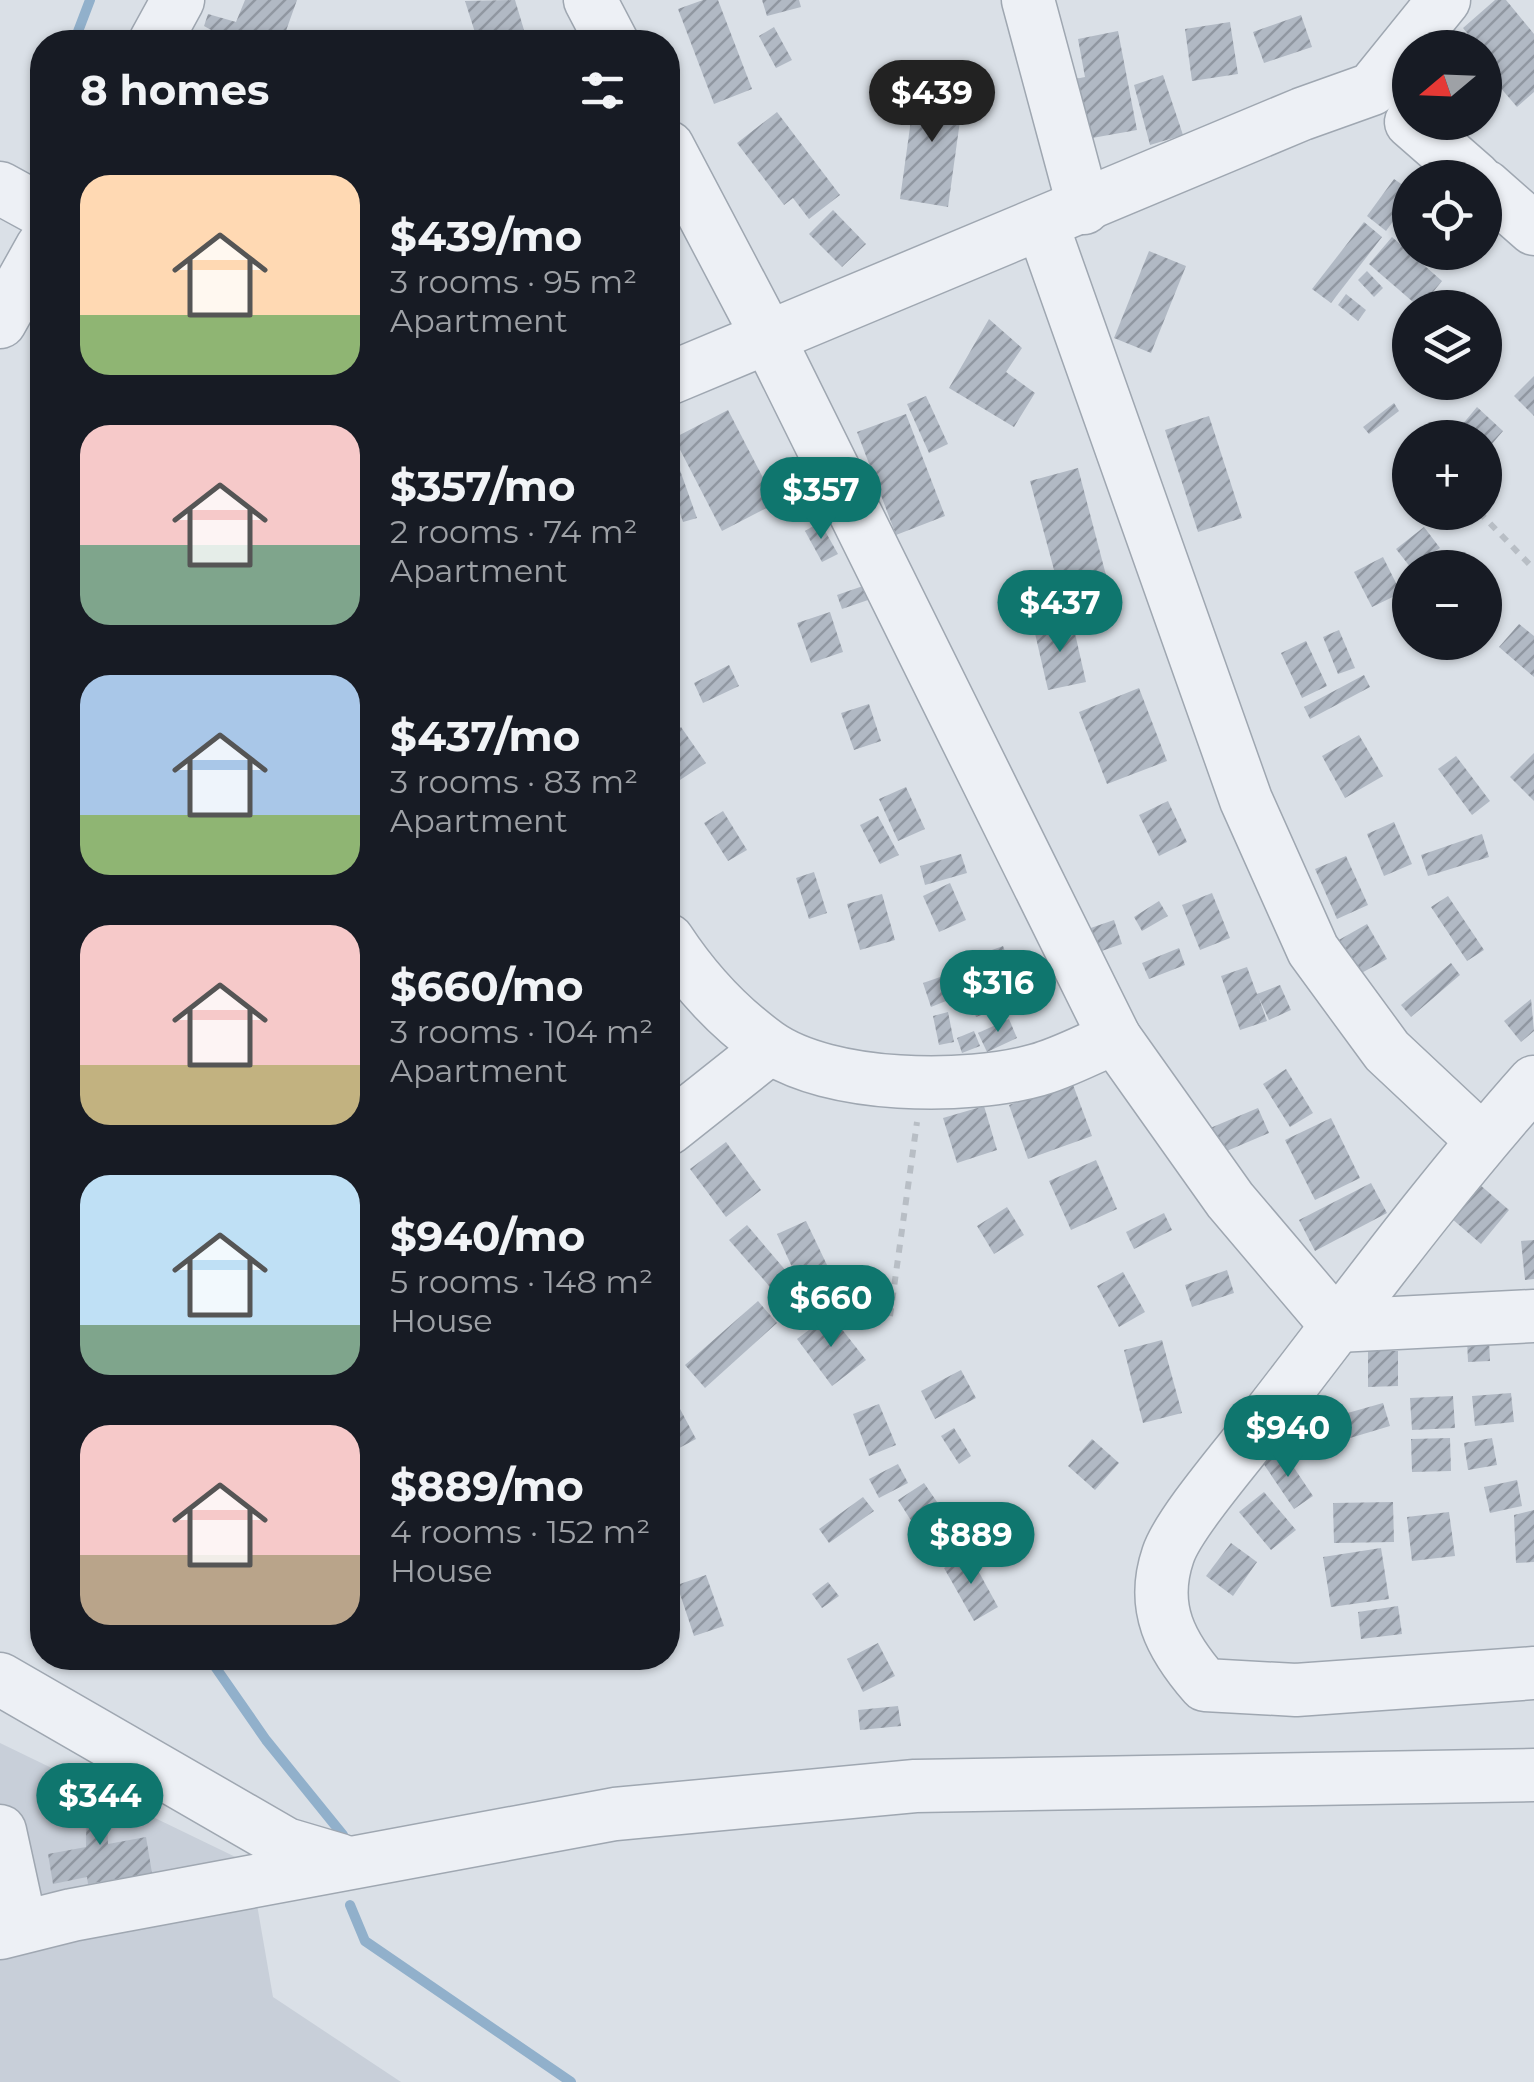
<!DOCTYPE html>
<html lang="en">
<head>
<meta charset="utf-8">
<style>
	:root { --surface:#171b24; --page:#242831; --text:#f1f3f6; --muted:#9ea1a6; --accent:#0f766e }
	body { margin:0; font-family:Montserrat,sans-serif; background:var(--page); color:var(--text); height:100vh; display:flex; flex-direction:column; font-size:38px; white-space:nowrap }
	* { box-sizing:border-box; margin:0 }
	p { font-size:32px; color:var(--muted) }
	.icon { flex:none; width:55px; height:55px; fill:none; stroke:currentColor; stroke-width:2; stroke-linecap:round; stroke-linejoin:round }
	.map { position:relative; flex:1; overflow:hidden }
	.sheet { position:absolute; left:30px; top:30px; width:650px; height:1640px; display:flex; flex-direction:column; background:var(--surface); border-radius:40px; box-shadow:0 2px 8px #0004 }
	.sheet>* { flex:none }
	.needle { width:65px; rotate:251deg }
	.fabs { position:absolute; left:1392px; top:30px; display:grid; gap:20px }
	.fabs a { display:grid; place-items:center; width:110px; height:110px; border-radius:50%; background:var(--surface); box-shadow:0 2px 8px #0004; font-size:50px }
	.price { position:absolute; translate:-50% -85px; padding:0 22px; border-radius:35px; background:var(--accent); color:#fff; font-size:32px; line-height:65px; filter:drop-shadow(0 2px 5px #0008) }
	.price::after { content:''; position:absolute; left:50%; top:60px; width:30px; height:22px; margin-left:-15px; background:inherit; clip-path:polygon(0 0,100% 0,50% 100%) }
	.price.on { background:#222; color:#fff }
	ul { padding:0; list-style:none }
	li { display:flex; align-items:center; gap:30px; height:250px; padding:0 50px }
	li span { display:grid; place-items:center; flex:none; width:280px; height:200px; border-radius:30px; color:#555 }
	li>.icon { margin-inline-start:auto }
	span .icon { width:120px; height:120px; fill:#fffc; stroke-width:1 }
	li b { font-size:42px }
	h2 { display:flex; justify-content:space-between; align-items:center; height:120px; padding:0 50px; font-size:42px }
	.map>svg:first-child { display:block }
	.built { fill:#c8cfd9 }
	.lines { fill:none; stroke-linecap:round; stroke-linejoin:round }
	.stream { stroke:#91b0cb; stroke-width:10 }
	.building { fill:url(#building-hatch) }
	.minor-casing { stroke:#9fa7b1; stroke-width:55 }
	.path { stroke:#b8bec5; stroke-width:6; stroke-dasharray:8 8; stroke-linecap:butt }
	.minor { stroke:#edf0f5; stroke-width:52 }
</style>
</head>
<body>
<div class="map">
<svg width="1534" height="2082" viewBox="0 0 1534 2082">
	<defs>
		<pattern id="building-hatch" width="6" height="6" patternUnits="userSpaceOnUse" patternTransform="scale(2.5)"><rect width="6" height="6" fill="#b1b9c4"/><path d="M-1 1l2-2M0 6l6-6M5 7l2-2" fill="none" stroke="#9097a1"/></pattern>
	</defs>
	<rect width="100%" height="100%" fill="#dae0e7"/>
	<polygon class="built" points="0,1743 250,1864 273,1997 401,2082 0,2082"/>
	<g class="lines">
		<g class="stream">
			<polyline points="74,42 90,0"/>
			<polyline points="42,448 42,537"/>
			<polyline points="209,1658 266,1740 343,1835"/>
			<polyline points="350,1905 365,1941 571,2082"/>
		</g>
	</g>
	<g class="building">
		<polygon points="245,0 297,0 282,42 217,42 220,35 204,26 208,14 236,22"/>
		<polygon points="515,0 524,30 478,42 465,1"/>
		<polygon points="703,0 718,0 752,89 714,104 678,9"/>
		<polygon points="762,0 799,0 801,7 767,16"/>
		<polygon points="1495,0 1506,0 1534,34 1534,92 1517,107 1493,79 1501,73 1485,54 1485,48 1479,48 1463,28"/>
		<polygon points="1301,15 1312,47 1264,63 1253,32"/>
		<polygon points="1230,22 1238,74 1192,81 1185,29"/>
		<polygon points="774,27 792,60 776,68 759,36"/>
		<polygon points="1118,31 1137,130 1081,140 1070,80 1085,77 1078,39"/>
		<polygon points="1163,75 1183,135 1150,145 1134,85"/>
		<polygon points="916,84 964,92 948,207 900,199"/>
		<polygon points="777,112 840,195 809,219 793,198 784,205 737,143"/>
		<polygon points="1394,179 1410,190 1410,198 1386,231 1367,216"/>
		<polygon points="833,210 866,244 842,267 809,234"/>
		<polygon points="1364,222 1382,237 1331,303 1312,289"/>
		<polygon points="1392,237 1442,281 1420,308 1369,264"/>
		<polygon points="1149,251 1186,266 1151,353 1114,338"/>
		<polygon points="1367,271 1383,288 1374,297 1358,280"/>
		<polygon points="1346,294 1366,310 1358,321 1338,305"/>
		<polygon points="989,319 1022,348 1006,372 1035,393 1014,427 949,388"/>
		<polygon points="1534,376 1534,416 1514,396"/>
		<polygon points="926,396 948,444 929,453 907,404"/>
		<polygon points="1394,403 1399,411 1369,434 1363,427"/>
		<polygon points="1477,407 1503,431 1485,452 1485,438 1451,438"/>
		<polygon points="728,410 776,503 722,531 674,438"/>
		<polygon points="906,414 945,516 896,535 857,432"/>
		<polygon points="1209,416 1242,518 1198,532 1165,430"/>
		<polygon points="676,459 697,518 683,522 668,478 668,462"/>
		<polygon points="1078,468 1107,579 1060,592 1030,481"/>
		<polygon points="1425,512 1460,512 1440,530"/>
		<polygon points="820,522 838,554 822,562 805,531"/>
		<polygon points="1424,527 1440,548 1411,568 1396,549"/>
		<polygon points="1383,557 1401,593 1372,607 1354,572"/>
		<polygon points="863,586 868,600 842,609 837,595"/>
		<polygon points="830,612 843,652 811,663 797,623"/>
		<polygon points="1072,620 1086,682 1048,690 1034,629"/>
		<polygon points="1519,624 1534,636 1534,677 1499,647"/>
		<polygon points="1339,630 1355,668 1338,674 1323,637"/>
		<polygon points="1306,641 1327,686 1302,698 1281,653"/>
		<polygon points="729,665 739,686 703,703 694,683"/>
		<polygon points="1364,675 1370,687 1310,719 1304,707"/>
		<polygon points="1139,688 1167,761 1107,784 1079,712"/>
		<polygon points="869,704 881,741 854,750 841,713"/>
		<polygon points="681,727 706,763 680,780 668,761 668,736"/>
		<polygon points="1359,735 1383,776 1345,798 1322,756"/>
		<polygon points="1534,753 1534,801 1510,777"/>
		<polygon points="1456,756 1490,801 1472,815 1438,769"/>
		<polygon points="906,787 925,829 898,841 879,799"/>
		<polygon points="1168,801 1187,842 1159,856 1139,815"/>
		<polygon points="723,811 747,850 728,861 704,823"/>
		<polygon points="878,816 899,855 880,864 860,825"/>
		<polygon points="1394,822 1412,864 1384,876 1367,834"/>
		<polygon points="1482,834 1489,857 1428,876 1421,855"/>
		<polygon points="961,854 967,873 925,885 920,866"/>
		<polygon points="1346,856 1368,905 1337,919 1315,869"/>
		<polygon points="814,872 827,913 809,919 796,878"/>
		<polygon points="950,883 966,920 939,932 923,896"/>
		<polygon points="1212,893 1230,938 1200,950 1182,905"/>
		<polygon points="882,894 895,940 860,950 847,904"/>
		<polygon points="1448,896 1484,950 1467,961 1431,907"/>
		<polygon points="1159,901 1168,916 1142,931 1134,917"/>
		<polygon points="1114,920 1122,944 1090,955 1082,931"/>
		<polygon points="1367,924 1387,959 1356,976 1337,941"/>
		<polygon points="1003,946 1023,999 976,1017 956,963"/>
		<polygon points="1179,948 1185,965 1149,979 1142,963"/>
		<polygon points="1451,963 1460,975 1411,1017 1401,1005"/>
		<polygon points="1247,967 1257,994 1280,985 1291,1010 1269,1020 1259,998 1267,1021 1240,1030 1221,976"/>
		<polygon points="943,976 951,999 931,1007 923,983"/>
		<polygon points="1531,999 1534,1031 1521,1042 1504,1021"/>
		<polygon points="948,1012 954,1042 939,1045 933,1016"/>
		<polygon points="1009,1019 1017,1038 987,1052 978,1033"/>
		<polygon points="974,1031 980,1046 962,1053 957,1038"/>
		<polygon points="1286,1069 1313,1113 1290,1127 1263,1084"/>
		<polygon points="1072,1082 1092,1136 1028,1159 1009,1105"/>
		<polygon points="984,1106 997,1150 957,1163 943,1118"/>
		<polygon points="1258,1108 1269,1133 1215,1156 1203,1131"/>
		<polygon points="1331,1118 1360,1178 1315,1200 1285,1140"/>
		<polygon points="726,1142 761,1190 726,1217 690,1169"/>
		<polygon points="1096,1160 1117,1209 1071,1230 1049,1181"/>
		<polygon points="1371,1183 1387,1213 1315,1251 1299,1220"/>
		<polygon points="1479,1184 1509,1210 1481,1244 1451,1218"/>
		<polygon points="1007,1207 1024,1235 994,1254 977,1226"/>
		<polygon points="1164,1213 1172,1230 1134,1249 1126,1232"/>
		<polygon points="806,1221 827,1265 797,1278 777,1234"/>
		<polygon points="747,1225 787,1272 770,1287 729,1240"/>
		<polygon points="1534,1240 1534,1279 1525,1280 1521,1241"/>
		<polygon points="1227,1270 1234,1293 1192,1307 1185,1285"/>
		<polygon points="1123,1272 1145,1312 1119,1327 1097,1286"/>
		<polygon points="758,1301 777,1323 705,1388 685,1365"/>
		<polygon points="830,1314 866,1360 832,1386 797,1339"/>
		<polygon points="1489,1339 1490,1361 1468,1362 1467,1340"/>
		<polygon points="1162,1340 1182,1413 1143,1423 1124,1350"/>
		<polygon points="1368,1351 1398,1351 1398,1386 1368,1387"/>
		<polygon points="961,1370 976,1398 935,1419 921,1391"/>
		<polygon points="1511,1393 1514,1422 1475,1426 1472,1396"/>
		<polygon points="1453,1396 1455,1428 1412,1430 1410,1398"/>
		<polygon points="1383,1403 1390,1426 1350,1438 1344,1414"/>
		<polygon points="879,1404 896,1445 869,1456 853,1414"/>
		<polygon points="679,1407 696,1439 668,1454 668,1413"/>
		<polygon points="954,1428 971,1456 959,1464 941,1436"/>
		<polygon points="1450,1438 1451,1471 1412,1472 1411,1439"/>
		<polygon points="1492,1438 1497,1465 1468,1470 1464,1443"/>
		<polygon points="1092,1439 1119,1463 1095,1490 1068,1466"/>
		<polygon points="1282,1450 1313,1496 1294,1509 1263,1463"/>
		<polygon points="898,1464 908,1483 879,1498 869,1479"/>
		<polygon points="1517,1480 1522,1506 1490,1513 1484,1487"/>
		<polygon points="924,1483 946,1515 919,1533 898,1500"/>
		<polygon points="1264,1492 1296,1530 1271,1550 1239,1512"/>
		<polygon points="863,1497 874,1511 829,1543 819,1529"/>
		<polygon points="1393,1502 1394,1542 1334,1543 1333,1503"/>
		<polygon points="1534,1510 1534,1562 1516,1563 1514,1515"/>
		<polygon points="1449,1512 1455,1556 1412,1561 1407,1517"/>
		<polygon points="1231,1543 1257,1562 1233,1596 1206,1576"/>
		<polygon points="1381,1548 1389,1599 1331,1607 1323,1557"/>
		<polygon points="969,1554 998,1607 974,1621 944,1568"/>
		<polygon points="706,1575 724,1626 694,1636 677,1585"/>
		<polygon points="828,1582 839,1596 822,1608 812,1594"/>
		<polygon points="1398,1606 1402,1634 1361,1639 1358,1612"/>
		<polygon points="878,1643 895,1676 863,1692 847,1659"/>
		<polygon points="898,1706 901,1726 860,1730 858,1710"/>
		<polygon points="105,1777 108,1844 146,1837 152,1873 88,1884 87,1877 53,1884 48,1854 86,1847 87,1780"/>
	</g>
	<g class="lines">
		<g class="minor-casing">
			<g id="minor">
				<polyline points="590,0 612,42"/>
				<polyline points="1028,0 1084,208"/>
				<polyline points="155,42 178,0"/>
				<polyline points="1411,122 1475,178"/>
				<polyline points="668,147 769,339 1115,1038 1230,1200 1337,1326 1534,1316"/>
				<polyline points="1485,186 1534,229"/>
				<polyline points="0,188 42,211"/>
				<polyline points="1042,224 1246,800 1313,950 1387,1051 1482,1140"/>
				<polyline points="0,322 42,247"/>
				<polyline points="668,379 1302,114 1372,89 1444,0"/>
				<path d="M668,940C695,981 727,1016 767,1045C829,1089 967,1090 1037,1070C1063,1063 1090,1048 1115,1038"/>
				<path d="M1534,1082C1437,1191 1350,1310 1260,1426C1238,1455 1178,1524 1168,1555C1150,1608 1171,1646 1205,1685L1296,1690L1534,1673"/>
				<polyline points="668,1129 770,1048"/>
				<polyline points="0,1679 286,1844 340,1860"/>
				<polyline points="0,1831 21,1927"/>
				<polyline points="0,1933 72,1915 615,1814 915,1786 1534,1775"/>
			</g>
		</g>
		<g class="path">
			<polyline points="1479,512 1534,569"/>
			<polyline points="890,1316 917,1122"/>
		</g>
		<use href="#minor" class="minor"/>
	</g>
</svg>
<div class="fabs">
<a><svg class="needle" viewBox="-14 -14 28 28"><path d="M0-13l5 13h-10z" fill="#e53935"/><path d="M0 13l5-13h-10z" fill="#9ea1a6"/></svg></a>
<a><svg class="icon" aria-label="locate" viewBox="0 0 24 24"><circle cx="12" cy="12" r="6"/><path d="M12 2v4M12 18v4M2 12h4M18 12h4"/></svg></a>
<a><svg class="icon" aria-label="layers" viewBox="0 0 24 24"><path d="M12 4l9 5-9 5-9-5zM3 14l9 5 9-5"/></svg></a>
<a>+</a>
<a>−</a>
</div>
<b class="price on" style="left:932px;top:145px">$439</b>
<b class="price" style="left:821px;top:542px">$357</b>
<b class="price" style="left:1060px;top:655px">$437</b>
<b class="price" style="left:998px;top:1035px">$316</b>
<b class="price" style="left:831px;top:1350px">$660</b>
<b class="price" style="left:1288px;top:1480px">$940</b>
<b class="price" style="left:971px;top:1587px">$889</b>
<b class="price" style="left:100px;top:1848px">$344</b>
<section class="sheet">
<h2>8 homes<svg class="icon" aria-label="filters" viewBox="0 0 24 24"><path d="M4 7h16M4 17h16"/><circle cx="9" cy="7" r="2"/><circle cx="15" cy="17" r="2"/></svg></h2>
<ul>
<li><span style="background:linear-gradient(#ffd9b3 70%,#8fb573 0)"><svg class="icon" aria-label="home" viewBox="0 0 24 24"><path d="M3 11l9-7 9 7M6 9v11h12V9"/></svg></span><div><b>$439/mo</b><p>3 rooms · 95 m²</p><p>Apartment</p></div></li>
<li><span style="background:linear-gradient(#f6c9c9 60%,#7fa58c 0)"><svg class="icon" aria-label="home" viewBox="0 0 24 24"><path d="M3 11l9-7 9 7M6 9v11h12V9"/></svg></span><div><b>$357/mo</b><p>2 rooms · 74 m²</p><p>Apartment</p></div></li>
<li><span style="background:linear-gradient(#a9c7e8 70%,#8fb573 0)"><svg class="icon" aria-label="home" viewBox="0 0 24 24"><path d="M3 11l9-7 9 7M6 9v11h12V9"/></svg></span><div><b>$437/mo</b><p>3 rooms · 83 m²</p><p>Apartment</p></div></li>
<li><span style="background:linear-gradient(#f6c9c9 70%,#c2b280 0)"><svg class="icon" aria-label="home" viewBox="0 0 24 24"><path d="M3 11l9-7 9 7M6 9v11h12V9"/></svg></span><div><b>$660/mo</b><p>3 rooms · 104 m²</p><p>Apartment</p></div></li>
<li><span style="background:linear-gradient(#bfe0f5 75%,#7fa58c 0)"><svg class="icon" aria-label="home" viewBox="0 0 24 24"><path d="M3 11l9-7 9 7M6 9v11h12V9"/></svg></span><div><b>$940/mo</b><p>5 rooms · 148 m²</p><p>House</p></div></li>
<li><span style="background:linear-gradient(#f6c9c9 65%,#b9a48a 0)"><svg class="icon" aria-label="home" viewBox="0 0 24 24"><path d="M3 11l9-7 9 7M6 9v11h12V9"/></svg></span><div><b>$889/mo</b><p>4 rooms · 152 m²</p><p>House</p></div></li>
</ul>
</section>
</div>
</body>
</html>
